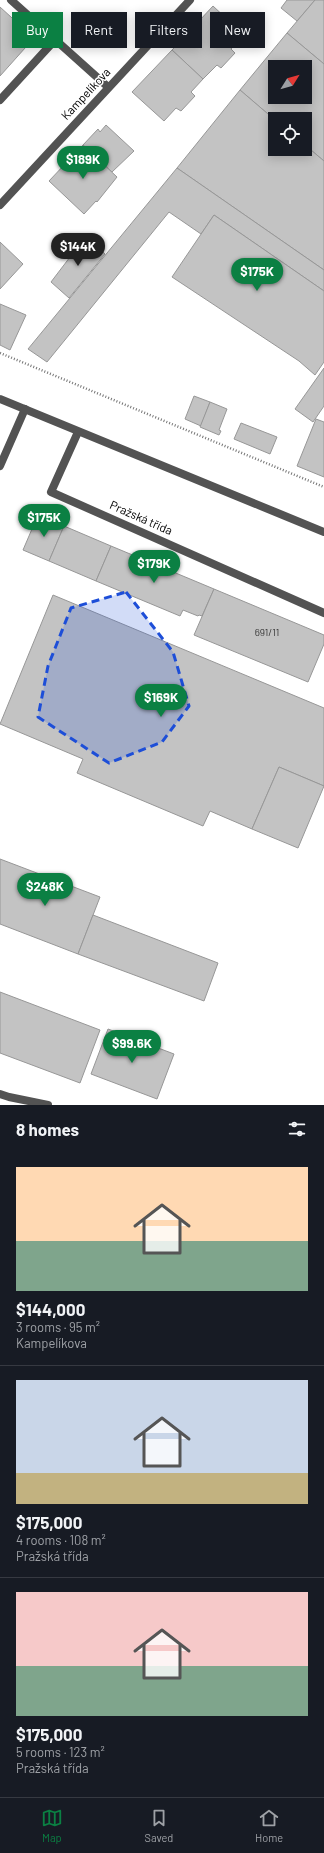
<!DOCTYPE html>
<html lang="en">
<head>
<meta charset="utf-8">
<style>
	:root { --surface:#171b24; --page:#20242c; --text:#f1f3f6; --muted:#9ea1a6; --line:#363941; --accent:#0b8043 }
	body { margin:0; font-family:Barlow,sans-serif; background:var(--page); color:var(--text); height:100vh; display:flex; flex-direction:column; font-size:15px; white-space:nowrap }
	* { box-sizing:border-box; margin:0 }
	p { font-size:13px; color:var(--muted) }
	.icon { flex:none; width:22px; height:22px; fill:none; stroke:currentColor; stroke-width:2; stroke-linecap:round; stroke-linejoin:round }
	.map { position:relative; height:1105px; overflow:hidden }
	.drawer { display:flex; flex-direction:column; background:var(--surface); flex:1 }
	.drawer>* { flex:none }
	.top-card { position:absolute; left:12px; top:12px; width:300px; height:36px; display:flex; gap:8px }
	.needle { width:26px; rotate:53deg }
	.fabs { position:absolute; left:268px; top:60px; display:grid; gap:8px }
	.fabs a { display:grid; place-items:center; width:44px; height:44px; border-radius:0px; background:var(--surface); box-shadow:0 2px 10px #0003; font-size:20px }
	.price { position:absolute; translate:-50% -34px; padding:0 9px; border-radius:14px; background:var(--accent); color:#fff; font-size:13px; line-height:26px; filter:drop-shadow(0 1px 2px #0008) }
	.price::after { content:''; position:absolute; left:50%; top:24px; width:12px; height:9px; margin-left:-6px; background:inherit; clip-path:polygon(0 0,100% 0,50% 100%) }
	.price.current { background:#222; color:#fff }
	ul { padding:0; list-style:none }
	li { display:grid; align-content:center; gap:8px; height:212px; padding:0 16px }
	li+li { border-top:1px solid var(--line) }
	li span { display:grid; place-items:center; height:124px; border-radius:0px; color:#555 }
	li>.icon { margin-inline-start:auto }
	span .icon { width:72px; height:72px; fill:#fffc; stroke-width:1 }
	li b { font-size:17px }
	h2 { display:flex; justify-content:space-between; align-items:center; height:48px; padding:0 16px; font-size:17px }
	.tag { padding:0 14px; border-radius:0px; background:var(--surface); box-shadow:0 2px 10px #0003; font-size:14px; line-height:36px }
	.tag.current { background:var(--accent); color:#fff }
	.dock { display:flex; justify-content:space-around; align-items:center; height:56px; border-top:1px solid var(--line); background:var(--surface); font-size:11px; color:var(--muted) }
	.dock a { display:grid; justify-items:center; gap:2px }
	.dock .current { color:var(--accent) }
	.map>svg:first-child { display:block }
	.building { fill:#c3c3c3; stroke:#979797; fill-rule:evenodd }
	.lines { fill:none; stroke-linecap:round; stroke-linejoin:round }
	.path { stroke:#757575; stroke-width:2.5; stroke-dasharray:1 2; stroke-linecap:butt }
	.service { stroke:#535353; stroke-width:8 }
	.minor { stroke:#535353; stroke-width:8 }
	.tertiary { stroke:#535353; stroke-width:8 }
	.marked { fill:#1d4ed8; fill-opacity:0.2; stroke:#1d4ed8; stroke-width:3; stroke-dasharray:8 5; stroke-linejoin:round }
	.labels { text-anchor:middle; stroke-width:3; stroke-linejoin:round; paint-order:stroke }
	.number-label { font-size:10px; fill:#313131 }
	.street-label { font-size:12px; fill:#000; stroke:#fff }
</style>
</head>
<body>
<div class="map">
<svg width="324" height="1105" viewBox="0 0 324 1105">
	<rect width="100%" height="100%" fill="#fff"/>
	<g class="building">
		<polygon points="287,0 315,0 297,21 281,8"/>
		<polygon points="315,0 324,0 324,64 287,33"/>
		<polygon points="213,6 244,35 231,49 235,53 221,68 217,65 203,79 172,50"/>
		<polygon points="0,7 34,38 0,76"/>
		<path d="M287,33L324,64V161L305,145V119L275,120L240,90ZM275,67H305V97H275Z"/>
		<polygon points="172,50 203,79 191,92 195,96 181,111 176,108 164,121 132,92"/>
		<polygon points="240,90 275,120 275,149 305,149 305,145 324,161 324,270 177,168"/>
		<polygon points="106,125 134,151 112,172 83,145 98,129 100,132"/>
		<polygon points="83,145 117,177 97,202 96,201 84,214 49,181"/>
		<polygon points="177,168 324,270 324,291 214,215 201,234 169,212 47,362 28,349"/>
		<polygon points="214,215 324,291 324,362 315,375 299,361 172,277"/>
		<polygon points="86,236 105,254 69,298 51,282"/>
		<polygon points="0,242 23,264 0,289"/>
		<polygon points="0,304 26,315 10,350 0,345"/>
		<polygon points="324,368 324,406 313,422 295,409"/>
		<polygon points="194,396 210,402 201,426 185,419"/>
		<polygon points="210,402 227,409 219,430 221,431 219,435 200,427"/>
		<polygon points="316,419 324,422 324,477 297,466"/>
		<polygon points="241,423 277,437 270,454 234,439"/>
		<polygon points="38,515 64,526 49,561 23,550"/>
		<polygon points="64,526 111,546 96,581 49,561"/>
		<polygon points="111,546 214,589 202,616 199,615 198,616 183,610 180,616 96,581"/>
		<polygon points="214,589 324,635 324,644 308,682 194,635"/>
		<polygon points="53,595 324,708 324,786 279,767 252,829 210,811 203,826 77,773 83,759 0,724"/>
		<polygon points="279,767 324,786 298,848 252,829"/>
		<polygon points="0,859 100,897 78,954 0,924"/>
		<polygon points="93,915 218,963 204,1001 78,954"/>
		<polygon points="0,992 100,1030 80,1083 0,1053"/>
		<polygon points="108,1029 174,1054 157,1099 91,1074"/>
	</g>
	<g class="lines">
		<polyline class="path" points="0,353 324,487"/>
		<g class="service">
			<polyline points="11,0 108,87"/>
			<polyline points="0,100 55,40"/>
			<polyline points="0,466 25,409"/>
		</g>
		<g class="minor">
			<polyline points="0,205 190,0"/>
			<polyline points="78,432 51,492 324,613"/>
			<polyline points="0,1094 9,1097 48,1105"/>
		</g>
		<polyline class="tertiary" points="0,399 324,532"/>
	</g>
	<path class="marked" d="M126,592L173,652L189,706L162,742L109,763L38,717L48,666L71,608Z"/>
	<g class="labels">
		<g class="number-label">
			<text x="267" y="636">691/11</text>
		</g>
		<g class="street-label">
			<text transform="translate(86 94) rotate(-47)" y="4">Kampelíkova</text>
			<text transform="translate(141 518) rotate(24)" y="4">Pražská třída</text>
		</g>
	</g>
</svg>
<div class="fabs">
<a><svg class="needle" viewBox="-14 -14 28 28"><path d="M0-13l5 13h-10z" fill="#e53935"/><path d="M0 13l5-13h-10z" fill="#9ea1a6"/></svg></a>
<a><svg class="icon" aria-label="locate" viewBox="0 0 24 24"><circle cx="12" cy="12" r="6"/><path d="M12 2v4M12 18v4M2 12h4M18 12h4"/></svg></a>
</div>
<b class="price" style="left:83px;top:180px">$189K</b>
<b class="price current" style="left:78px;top:267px">$144K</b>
<b class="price" style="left:257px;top:292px">$175K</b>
<b class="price" style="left:44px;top:538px">$175K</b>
<b class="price" style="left:154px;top:584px">$179K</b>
<b class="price" style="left:161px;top:718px">$169K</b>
<b class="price" style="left:45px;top:907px">$248K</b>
<b class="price" style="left:132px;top:1064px">$99.6K</b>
<div class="top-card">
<a class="tag current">Buy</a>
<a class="tag">Rent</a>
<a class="tag">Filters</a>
<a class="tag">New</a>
</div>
</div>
<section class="drawer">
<h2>8 homes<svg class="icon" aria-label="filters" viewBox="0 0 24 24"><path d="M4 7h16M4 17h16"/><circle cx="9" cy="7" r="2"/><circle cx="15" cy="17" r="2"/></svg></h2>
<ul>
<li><span style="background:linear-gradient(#ffd9b3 60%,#7fa58c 0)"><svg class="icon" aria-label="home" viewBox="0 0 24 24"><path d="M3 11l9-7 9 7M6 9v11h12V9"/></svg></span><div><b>$144,000</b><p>3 rooms · 95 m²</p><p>Kampelíkova</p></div></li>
<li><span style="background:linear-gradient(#c9d6e8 75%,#c2b280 0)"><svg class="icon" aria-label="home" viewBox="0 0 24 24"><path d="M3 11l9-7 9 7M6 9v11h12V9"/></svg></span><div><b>$175,000</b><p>4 rooms · 108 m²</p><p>Pražská třída</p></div></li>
<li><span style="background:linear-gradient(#f6c9c9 60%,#7fa58c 0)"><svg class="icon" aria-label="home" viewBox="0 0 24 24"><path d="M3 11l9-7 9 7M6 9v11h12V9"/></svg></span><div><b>$175,000</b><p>5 rooms · 123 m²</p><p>Pražská třída</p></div></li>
</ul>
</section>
<nav class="dock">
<a class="current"><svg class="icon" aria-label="map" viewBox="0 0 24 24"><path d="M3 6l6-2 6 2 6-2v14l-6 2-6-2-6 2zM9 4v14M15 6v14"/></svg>Map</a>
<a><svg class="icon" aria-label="saved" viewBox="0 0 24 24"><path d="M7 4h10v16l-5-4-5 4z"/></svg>Saved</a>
<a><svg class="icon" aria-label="home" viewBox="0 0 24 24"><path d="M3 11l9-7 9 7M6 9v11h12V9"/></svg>Home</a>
</nav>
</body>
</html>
